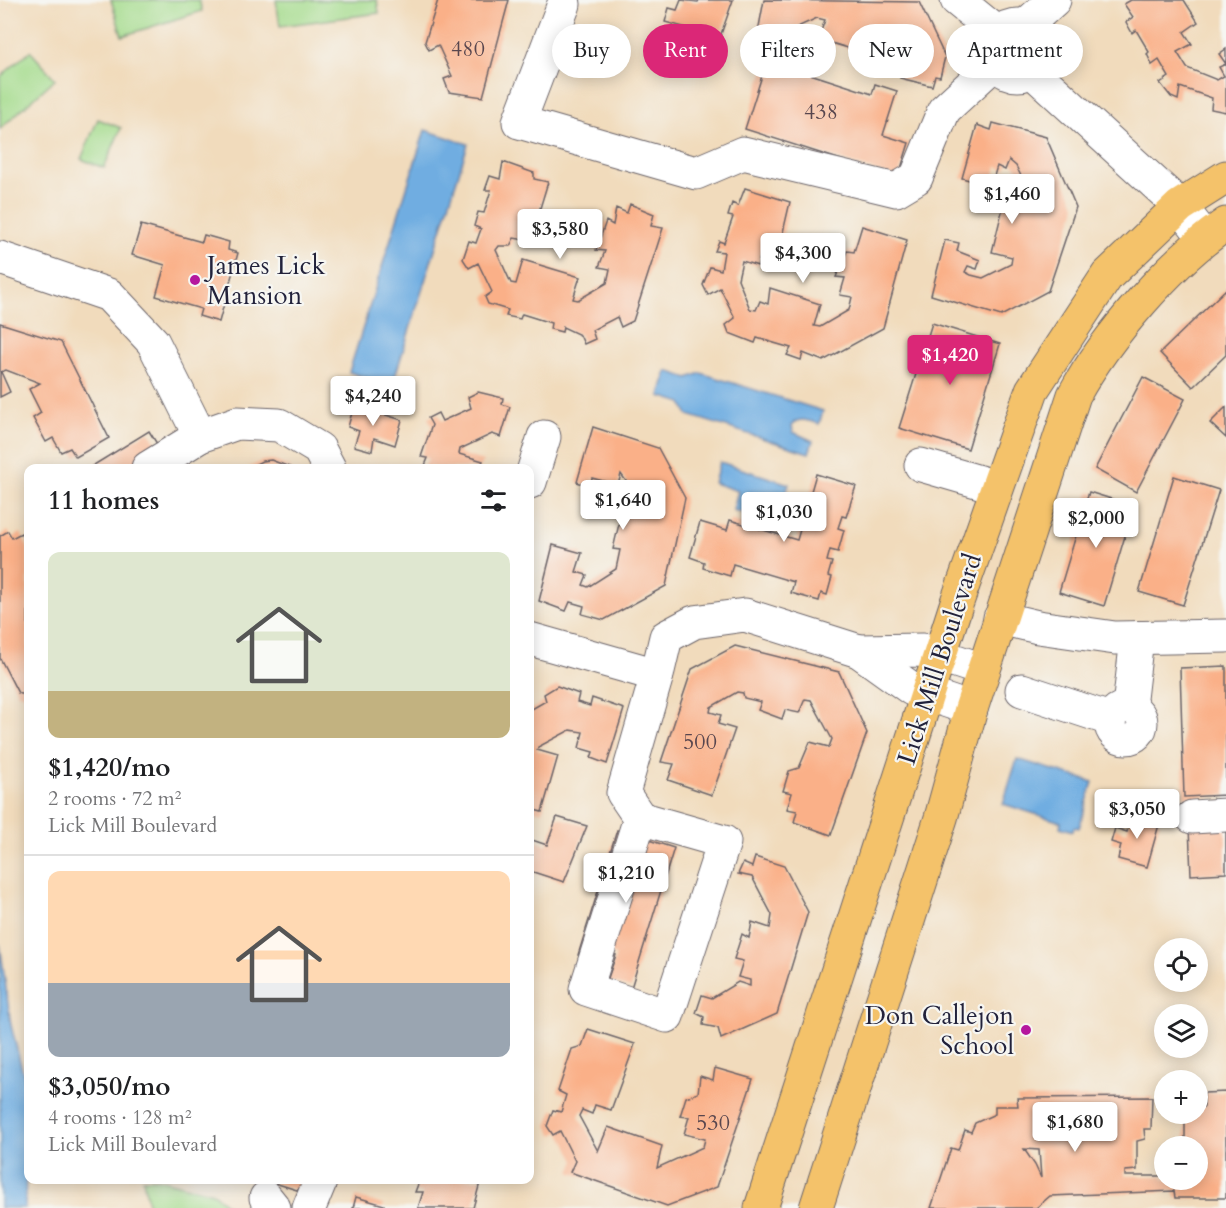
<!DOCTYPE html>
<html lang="en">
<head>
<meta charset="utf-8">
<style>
	:root { --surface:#fff; --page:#f2f2f2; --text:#202124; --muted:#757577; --line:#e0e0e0; --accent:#db2777 }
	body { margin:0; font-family:Cardo,serif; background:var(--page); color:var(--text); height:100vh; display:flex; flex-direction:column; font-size:22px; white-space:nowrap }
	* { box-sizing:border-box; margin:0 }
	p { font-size:20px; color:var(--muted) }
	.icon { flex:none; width:33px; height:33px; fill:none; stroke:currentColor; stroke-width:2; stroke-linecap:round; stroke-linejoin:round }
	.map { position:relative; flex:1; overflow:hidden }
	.sheet { position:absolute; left:24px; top:464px; width:510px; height:720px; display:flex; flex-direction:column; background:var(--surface); border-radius:12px; box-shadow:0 3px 15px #0003 }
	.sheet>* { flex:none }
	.hud { position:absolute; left:552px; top:24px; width:570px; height:54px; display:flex; gap:12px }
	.tools { position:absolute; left:1154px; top:938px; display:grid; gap:12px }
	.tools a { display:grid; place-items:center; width:54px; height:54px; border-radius:50%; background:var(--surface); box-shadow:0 3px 15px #0003; font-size:30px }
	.price { position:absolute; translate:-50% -51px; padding:0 14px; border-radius:6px; background:#fff; color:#222; font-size:20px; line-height:39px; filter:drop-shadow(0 2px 3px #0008) }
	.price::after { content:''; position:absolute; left:50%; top:36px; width:18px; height:14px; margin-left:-9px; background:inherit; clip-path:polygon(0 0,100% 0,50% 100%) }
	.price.on { background:var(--accent); color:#fff }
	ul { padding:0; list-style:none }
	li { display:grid; align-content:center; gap:12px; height:318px; padding:0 24px }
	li+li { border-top:2px solid var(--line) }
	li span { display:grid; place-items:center; height:186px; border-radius:12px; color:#555 }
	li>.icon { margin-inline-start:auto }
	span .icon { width:108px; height:108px; fill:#fffc; stroke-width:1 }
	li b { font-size:26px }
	h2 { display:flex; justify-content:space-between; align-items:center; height:72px; padding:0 24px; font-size:26px }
	.chip { padding:0 21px; border-radius:27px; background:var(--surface); box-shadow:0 3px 15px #0003; font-size:21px; line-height:54px }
	.chip.on { background:var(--accent); color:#fff }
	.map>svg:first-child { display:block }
	.green { fill:#a4db8c; stroke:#637e64; stroke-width:1.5 }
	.water { fill:#6fade1; stroke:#48688e; stroke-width:1.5 }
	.building { fill:#fab088; fill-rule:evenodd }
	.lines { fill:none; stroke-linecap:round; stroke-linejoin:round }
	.minor-casing { stroke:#6a6368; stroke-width:35 }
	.major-casing { stroke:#6a6368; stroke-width:35 }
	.minor { stroke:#fff; stroke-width:33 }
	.major { stroke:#f4c26a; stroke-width:33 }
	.poi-dot { fill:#b5179e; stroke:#f6f6f2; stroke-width:2 }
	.labels { text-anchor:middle; stroke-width:4.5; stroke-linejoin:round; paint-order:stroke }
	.number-label { font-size:22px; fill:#58464e }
	.poi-label { font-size:26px; fill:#22223b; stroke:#f6f6f2; text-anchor:start }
	.street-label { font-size:26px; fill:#22223b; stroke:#f6f6f2 }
</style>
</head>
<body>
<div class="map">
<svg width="1226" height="1208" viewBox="0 0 1226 1208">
	<rect width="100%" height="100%" fill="#f6f6f2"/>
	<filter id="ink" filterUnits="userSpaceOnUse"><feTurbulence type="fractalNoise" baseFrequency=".0167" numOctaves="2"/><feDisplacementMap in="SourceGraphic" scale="12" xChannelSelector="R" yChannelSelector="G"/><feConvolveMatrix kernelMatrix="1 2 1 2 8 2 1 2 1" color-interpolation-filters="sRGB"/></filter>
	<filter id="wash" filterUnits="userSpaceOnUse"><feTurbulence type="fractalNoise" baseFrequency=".008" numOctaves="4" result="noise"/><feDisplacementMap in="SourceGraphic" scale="24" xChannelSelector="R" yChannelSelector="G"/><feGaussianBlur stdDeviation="1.35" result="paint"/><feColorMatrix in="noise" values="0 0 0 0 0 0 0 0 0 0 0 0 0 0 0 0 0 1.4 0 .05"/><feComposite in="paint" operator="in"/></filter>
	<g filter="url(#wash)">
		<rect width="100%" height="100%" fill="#f1dbbc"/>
		<g class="green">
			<polygon points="111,0 199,0 202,11 122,36"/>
			<polygon points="276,0 377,0 379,13 280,26"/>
			<polygon points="30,51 55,79 0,129 0,77"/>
			<polygon points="98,119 121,128 104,168 81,159"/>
			<polygon points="143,1179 159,1179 213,1193 230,1208 149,1208"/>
		</g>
		<g class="water">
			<polygon points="425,130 468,144 392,386 349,372"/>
			<path d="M667,371L688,378L701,373L823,411L819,424C809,421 800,416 792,425L793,432L813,441L809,453L688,415L682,403L660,396Z"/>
			<polygon points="720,462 789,484 782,505 766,500 760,518 733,510 738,491 714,483"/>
			<polygon points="1017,759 1093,782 1079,828 1074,827 1073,831 1060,827 1061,822 1003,804"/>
			<polygon points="0,944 11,1025 28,1093 25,1208 0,1208"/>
		</g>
		<g id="blocks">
			<g class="building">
				<polygon points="438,0 509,0 483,97 449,92 444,79 452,76 438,45 429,50 425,42"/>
				<polygon points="681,0 698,2 699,0 733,0 720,37 665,22 669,8 677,10"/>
				<polygon points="764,0 919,2 945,57 940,77 935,76 932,86 900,78 906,67 891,38 884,36 878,57 818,39 825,20 817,18 793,29 788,39 758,32"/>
				<polygon points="1131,0 1184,0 1198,22 1184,32 1192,44 1177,52 1187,68 1217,80 1224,76 1219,67 1226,64 1219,54 1226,49 1226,112 1211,109 1212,98 1180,87 1178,100 1171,97 1160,83 1169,77 1159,60 1152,65 1147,54 1149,52 1136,30 1132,33 1126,22 1133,17 1124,4"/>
				<polygon points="767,60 872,94 875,84 897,91 883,135 909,143 898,178 745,129"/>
				<polygon points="993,123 1046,137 1076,207 1048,291 1001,316 931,295 945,240 959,243 957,251 980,260 977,269 968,266 965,272 971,275 983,278 1011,264 1012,257 992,252 1007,191 1026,198 1028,190 1016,166 1009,160 1005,170 997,166 991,186 962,178 977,125 991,130"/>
				<polygon points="503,162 534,173 534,179 548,182 530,241 514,238 510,246 499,246 496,250 511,283 516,284 523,260 580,277 573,299 578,300 607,283 610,269 599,267 605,251 596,250 606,221 613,225 616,208 627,213 630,204 654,214 651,226 663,228 633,321 621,327 617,317 592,330 595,339 584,344 580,335 563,327 562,332 550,329 551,323 522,314 520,319 506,316 508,310 488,304 485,297 492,292 478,263 469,268 463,259 469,241 476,243 481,229 474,226 478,212 484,213 491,190 485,190 490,176 500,179"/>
				<polygon points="745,188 790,202 778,254 761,252 758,266 742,261 738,279 750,309 756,310 760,301 768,304 770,288 820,304 814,326 820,327 849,310 852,297 840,295 845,278 836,277 847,251 854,252 862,226 907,240 883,328 823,361 803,353 801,360 787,355 791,348 757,338 755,343 729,333 726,325 735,318 720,288 708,295 703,285 710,267 721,270 724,252 715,251 719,241 724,243 733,217 728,216 732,203 738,206"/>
				<polygon points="141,225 202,242 204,235 229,242 228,250 238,253 219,322 199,316 201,309 156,296 165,265 132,255"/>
				<polygon points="1226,289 1226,355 1193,387 1160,353"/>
				<polygon points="0,323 61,342 109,438 76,457 70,448 61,452 53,438 46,442 33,418 41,413 29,389 40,383 6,370 1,372 10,392 0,397"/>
				<polygon points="932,323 1000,344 968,449 899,428"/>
				<polygon points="1143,377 1185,399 1136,492 1095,469"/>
				<polygon points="478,392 503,398 502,404 510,407 501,437 492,434 460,449 459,454 483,461 480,468 424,468 428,458 421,457 432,425 428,418 438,413 442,421 471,408 468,397"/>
				<polygon points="354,405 402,420 395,445 374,438 372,451 354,446 359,431 348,427"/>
				<polygon points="1226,407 1226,438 1210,423"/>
				<polygon points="593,427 658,448 685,498 666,586 604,620 582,614 584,606 570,602 566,611 539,601 553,545 582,553 576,572 587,575 583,585 588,587 616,569 620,550 613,549 623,507 639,510 641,502 621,474 618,485 592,478 591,487 577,482"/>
				<polygon points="149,431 172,468 89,468"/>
				<polygon points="271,460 292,468 248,468 262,461"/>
				<polygon points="816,474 856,486 846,517 842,516 838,528 844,530 838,552 830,550 827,561 832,562 828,576 832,577 827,595 821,593 819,601 791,593 794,582 733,564 730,576 703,568 704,562 690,557 700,522 727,530 730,520 797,540"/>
				<polygon points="1174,476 1219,490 1183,605 1139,592"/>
				<polygon points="1089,492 1134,506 1104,606 1059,592"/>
				<polygon points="8,531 12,538 21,533 28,548 28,696 18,693 0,658 0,536"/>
				<polygon points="735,646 839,672 867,733 831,835 794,822 797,811 787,809 792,793 783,791 789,771 799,768 810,742 829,747 832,739 811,700 805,699 799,713 785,710 782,719 758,710 761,702 744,698 743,693 737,692 711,707 710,712 721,715 718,724 735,729 712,795 668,780 674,764 661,762 692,669"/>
				<polygon points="1226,666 1226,795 1184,797 1180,668"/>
				<polygon points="557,686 579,694 577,702 590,706 592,698 624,709 607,764 591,758 593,752 579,748 583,732 570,730 538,747 537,750 558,756 542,812 530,809 530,710 546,701 544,694"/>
				<polygon points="1132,813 1160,821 1147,867 1118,859 1121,845 1111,842 1115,828 1127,832"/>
				<polygon points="557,817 587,826 564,882 530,871 530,834 532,840 547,845"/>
				<polygon points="1226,825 1226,873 1191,875 1189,827"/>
				<polygon points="617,830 674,848 631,988 607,981 616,955 598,949 595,960 578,955"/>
				<polygon points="755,857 784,866 808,912 777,1014 721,1039 718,1028 703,1025 704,1017 696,1013 702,995 712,998 738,982 750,986 750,980 738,977 743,961 734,959 742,934 749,938 752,922 770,928 772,915 752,877 738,874 743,863 752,867"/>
				<polygon points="588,1029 635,1044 611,1110 595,1105 592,1114 582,1110 579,1116 598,1151 608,1127 662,1146 657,1168 703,1147 705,1139 684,1134 689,1117 680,1116 686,1097 698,1093 700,1076 713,1080 715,1068 753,1079 717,1187 667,1206 570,1172 575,1161 560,1131 553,1135 547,1126 553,1110 561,1112 566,1095 558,1091 572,1049 582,1046"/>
				<path d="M1226,1092V1198H1175L1174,1191L1050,1196L1036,1208H931L951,1148L958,1150L965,1130L971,1132L975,1123L995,1114V1106H1018L1017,1098L1152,1097L1151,1129H1144L1145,1139L1137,1141V1170L1125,1171V1176H1164V1179H1197V1146H1185V1113H1197V1107H1204V1093ZM1024,1149L1039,1150L1041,1178L1035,1165Z"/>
				<polygon points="262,1179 303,1179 300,1191"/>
				<polygon points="420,1179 481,1179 473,1208 418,1208 423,1192 415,1192"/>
				<polygon points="356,1197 384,1205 383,1208 353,1208"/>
			</g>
		</g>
	</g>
	<g filter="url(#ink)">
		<use href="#blocks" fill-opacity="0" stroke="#6a6368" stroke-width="1.5"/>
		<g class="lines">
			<g class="minor-casing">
				<g id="minor">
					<polyline points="957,0 999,34"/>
					<polyline points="564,4 519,122 696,173 743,153 896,190 916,178 944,110 996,62"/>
					<circle cx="1018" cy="50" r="25"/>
					<polyline points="1025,26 1054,0"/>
					<polyline points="1032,71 1180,206 1205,238"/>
					<polyline points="0,258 109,295 153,342 200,436 237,423 279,425 319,449 329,468"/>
					<polyline points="921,465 997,487"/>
					<polyline points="148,468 200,436"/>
					<polyline points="530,482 544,437"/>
					<polyline points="1000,618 1038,627 1115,638 1226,636"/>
					<polyline points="530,639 657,675 666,637 694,622 745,615 859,651 912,689 971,709"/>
					<polyline points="859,651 923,650 983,670"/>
					<polyline points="1022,690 1110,719"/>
					<polyline points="1129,707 1137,638"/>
					<circle cx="1126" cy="723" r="15"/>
					<polyline points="1192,817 1226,815"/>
					<polyline points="640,818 586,989 667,1016 724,842 640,818 623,793 657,675"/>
					<polyline points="266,1198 274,1208"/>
					<polyline points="309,1208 321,1179"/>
				</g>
			</g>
			<g class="major-casing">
				<g id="major">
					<polyline points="761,1208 956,605 1032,390 1107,276 1180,206 1226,177"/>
					<path d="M816,1208L941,818L971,709L1074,395C1105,338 1172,260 1226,224"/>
				</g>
			</g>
			<use href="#minor" class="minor"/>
			<use href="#major" class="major"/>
		</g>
	</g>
	<g class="poi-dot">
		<circle cx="195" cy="280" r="6"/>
		<circle cx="1026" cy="1030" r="6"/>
	</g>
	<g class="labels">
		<g class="number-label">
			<text x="468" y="56">480</text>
			<text x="821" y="119">438</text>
			<text x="700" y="749">500</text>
			<text x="713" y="1130">530</text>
		</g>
		<g class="poi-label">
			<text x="207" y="274">James Lick<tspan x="207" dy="30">Mansion</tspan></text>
			<text x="1014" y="1024" text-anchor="end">Don Callejon<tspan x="1014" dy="30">School</tspan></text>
		</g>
		<g class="street-label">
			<text transform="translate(939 659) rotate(-72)" y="9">Lick Mill Boulevard</text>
		</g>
	</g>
</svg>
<div class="tools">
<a><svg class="icon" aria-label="locate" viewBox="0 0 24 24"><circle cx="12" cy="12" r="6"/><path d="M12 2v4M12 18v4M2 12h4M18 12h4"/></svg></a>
<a><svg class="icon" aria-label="layers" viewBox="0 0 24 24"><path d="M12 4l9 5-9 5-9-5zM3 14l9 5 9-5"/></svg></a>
<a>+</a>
<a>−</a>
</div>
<b class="price" style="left:1012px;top:225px">$1,460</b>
<b class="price" style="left:560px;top:260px">$3,580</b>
<b class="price" style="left:803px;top:284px">$4,300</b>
<b class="price on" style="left:950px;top:386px">$1,420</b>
<b class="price" style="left:373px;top:427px">$4,240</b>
<b class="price" style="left:623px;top:531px">$1,640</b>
<b class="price" style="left:784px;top:543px">$1,030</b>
<b class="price" style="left:1096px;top:549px">$2,000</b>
<b class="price" style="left:1137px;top:840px">$3,050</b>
<b class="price" style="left:626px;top:904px">$1,210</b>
<b class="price" style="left:1075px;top:1153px">$1,680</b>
<div class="hud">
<a class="chip">Buy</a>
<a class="chip on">Rent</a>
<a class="chip">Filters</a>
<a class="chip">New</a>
<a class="chip">Apartment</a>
</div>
<section class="sheet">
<h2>11 homes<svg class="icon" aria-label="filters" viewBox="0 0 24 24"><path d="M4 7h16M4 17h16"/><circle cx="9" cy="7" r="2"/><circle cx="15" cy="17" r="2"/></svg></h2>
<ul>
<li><span style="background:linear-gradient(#dfe7d0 75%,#c2b280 0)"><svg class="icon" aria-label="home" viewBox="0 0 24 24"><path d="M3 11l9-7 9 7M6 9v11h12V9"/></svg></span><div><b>$1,420/mo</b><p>2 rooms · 72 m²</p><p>Lick Mill Boulevard</p></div></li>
<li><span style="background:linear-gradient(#ffd9b3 60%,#9aa5b1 0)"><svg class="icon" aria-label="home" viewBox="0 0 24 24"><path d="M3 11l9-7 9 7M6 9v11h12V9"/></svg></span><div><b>$3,050/mo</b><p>4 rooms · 128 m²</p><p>Lick Mill Boulevard</p></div></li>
</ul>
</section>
</div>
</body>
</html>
